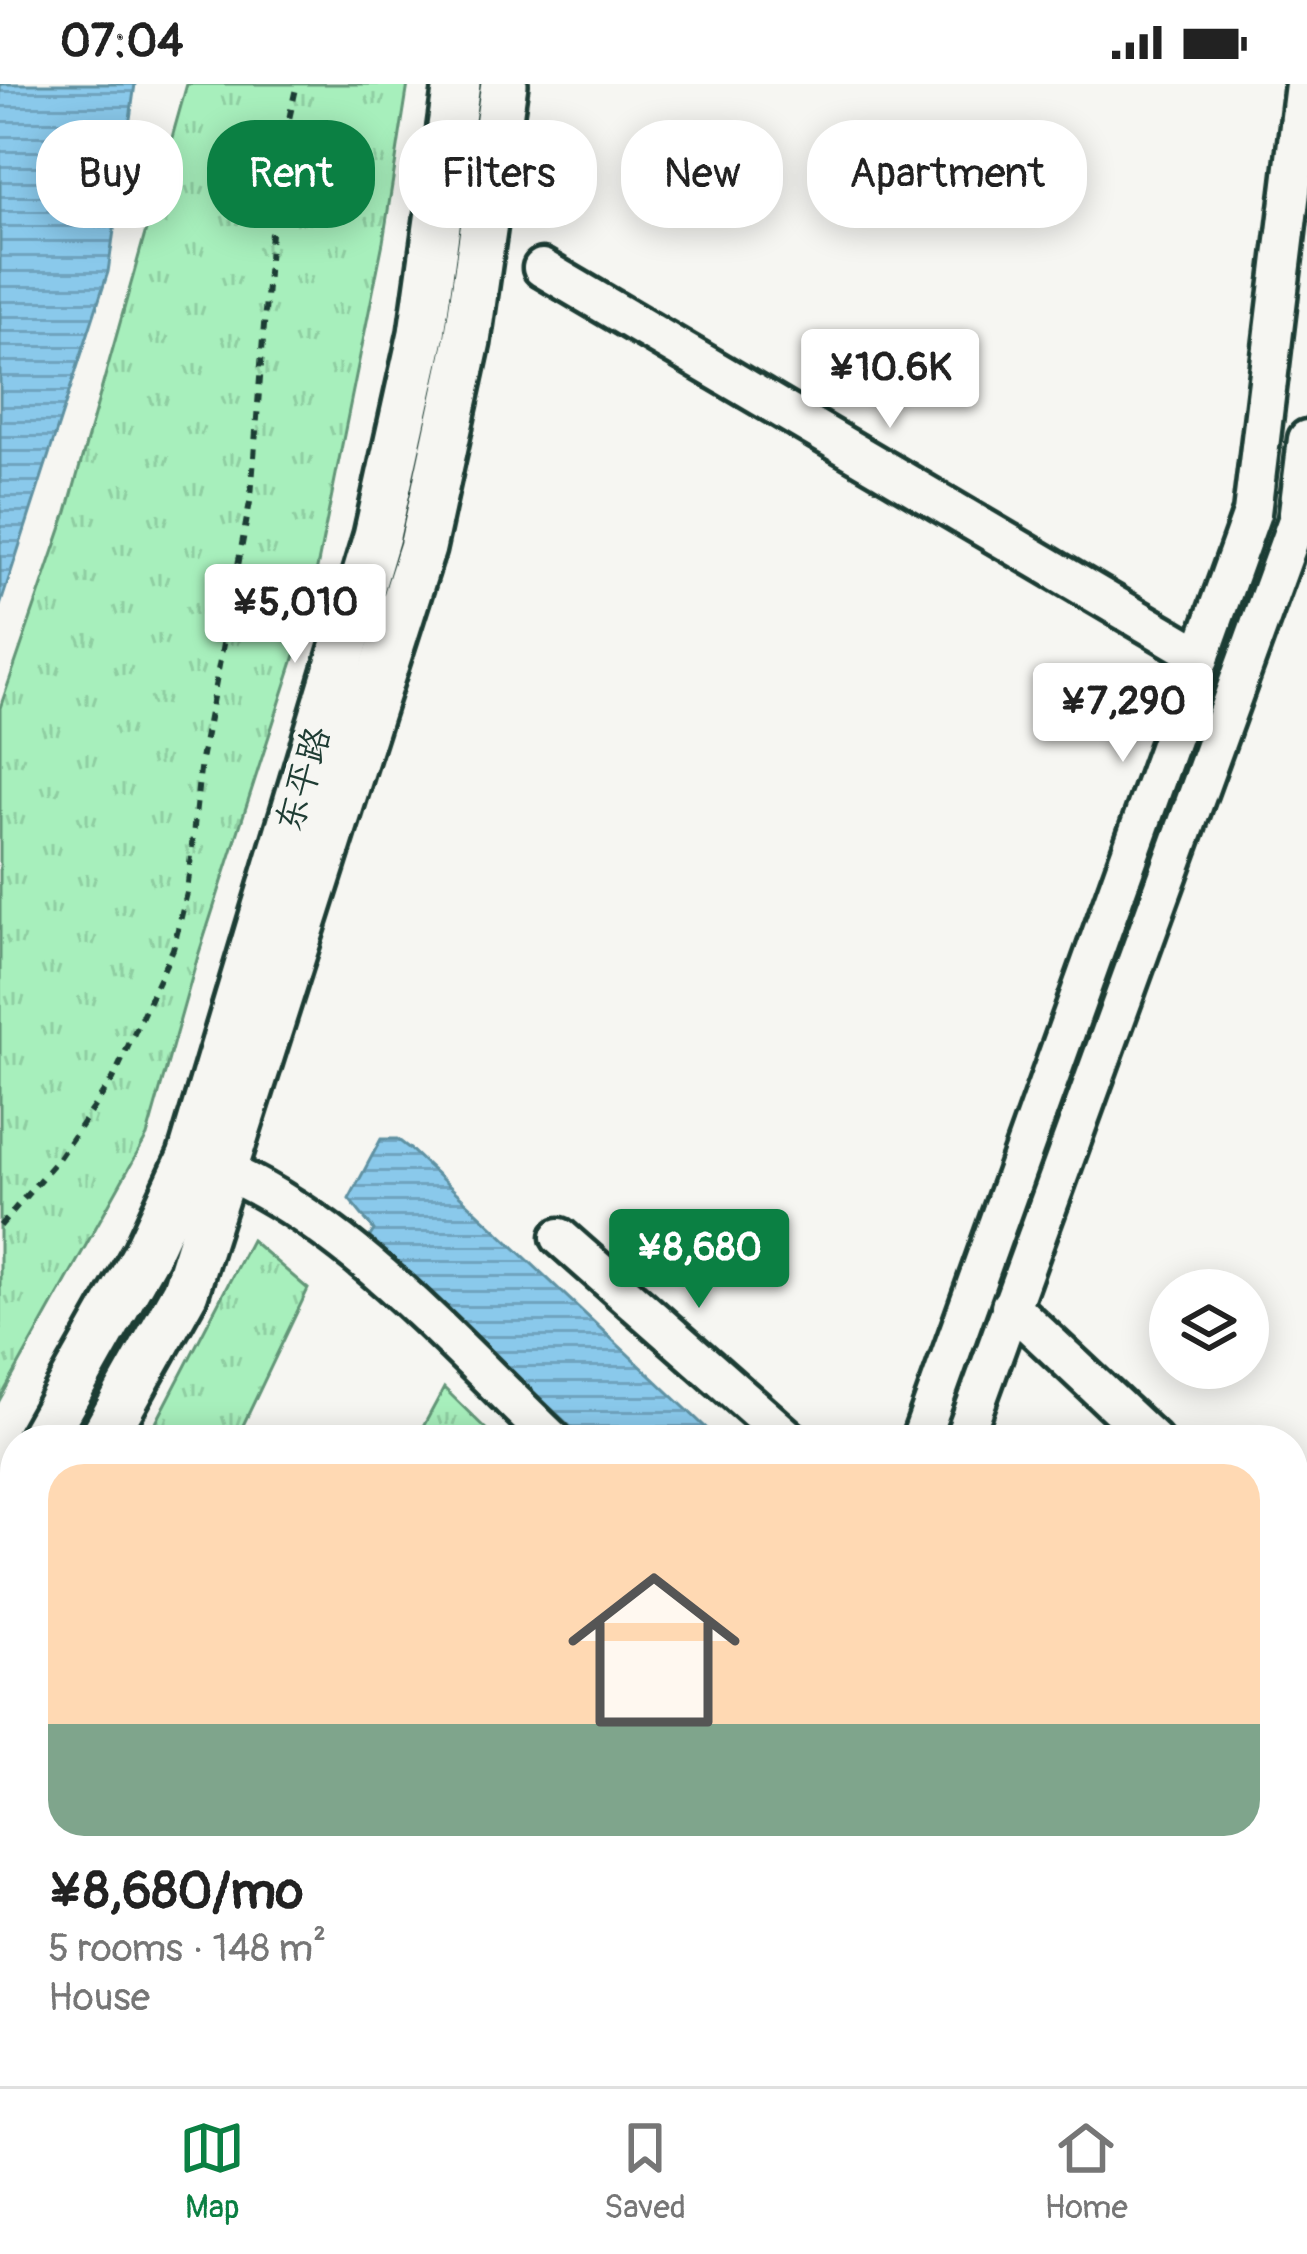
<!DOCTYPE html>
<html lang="en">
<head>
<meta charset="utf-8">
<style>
	:root { --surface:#fff; --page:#f6f6f6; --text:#222; --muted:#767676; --line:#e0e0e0; --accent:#0b8043 }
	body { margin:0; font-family:Pangolin,"LXGW WenKai TC",sans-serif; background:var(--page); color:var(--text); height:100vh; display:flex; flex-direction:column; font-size:45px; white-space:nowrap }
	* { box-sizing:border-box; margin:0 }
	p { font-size:39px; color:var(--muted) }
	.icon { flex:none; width:66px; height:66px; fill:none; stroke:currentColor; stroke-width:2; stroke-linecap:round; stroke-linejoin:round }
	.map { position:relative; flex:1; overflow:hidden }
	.details { position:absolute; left:0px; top:1341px; width:1308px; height:663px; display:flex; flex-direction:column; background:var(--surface); border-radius:48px 48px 0 0; box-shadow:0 6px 30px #0003 }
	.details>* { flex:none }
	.hud { position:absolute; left:36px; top:36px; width:1236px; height:108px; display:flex; gap:24px }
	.fabs { position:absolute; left:1149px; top:1185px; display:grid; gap:24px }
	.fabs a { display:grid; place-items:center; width:120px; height:120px; border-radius:50%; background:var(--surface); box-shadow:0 6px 30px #0003; font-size:60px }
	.price { position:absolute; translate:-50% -102px; padding:0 27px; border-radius:12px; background:#fff; color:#222; font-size:39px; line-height:78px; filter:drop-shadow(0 3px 6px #0008) }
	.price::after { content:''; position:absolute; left:50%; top:72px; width:36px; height:27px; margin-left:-18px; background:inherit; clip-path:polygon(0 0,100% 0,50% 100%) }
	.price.active { background:var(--accent); color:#fff }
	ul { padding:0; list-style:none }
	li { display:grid; align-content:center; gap:24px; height:636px; padding:0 48px }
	li span { display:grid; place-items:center; height:372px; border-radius:36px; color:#555 }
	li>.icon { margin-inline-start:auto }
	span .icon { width:216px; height:216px; fill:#fffc; stroke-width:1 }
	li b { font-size:51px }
	.chip { padding:0 42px; border-radius:48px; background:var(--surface); box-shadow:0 6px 30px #0003; font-size:42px; line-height:108px }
	.chip.active { background:var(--accent); color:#fff }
	.status { display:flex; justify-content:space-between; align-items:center; height:84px; padding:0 60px; background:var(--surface); direction:ltr }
	.status svg { height:33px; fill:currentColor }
	.dock { display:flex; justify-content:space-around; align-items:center; height:168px; border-top:3px solid var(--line); background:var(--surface); font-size:33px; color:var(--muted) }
	.dock a { display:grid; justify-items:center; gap:6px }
	.dock .active { color:var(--accent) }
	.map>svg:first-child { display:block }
	.park { fill:url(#park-tufts); stroke:#639678; stroke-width:3 }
	.water { fill:url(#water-rules); stroke:#5f91a2; stroke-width:3 }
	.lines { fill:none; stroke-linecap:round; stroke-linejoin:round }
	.minor-casing { stroke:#1f3d34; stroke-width:45 }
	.major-casing { stroke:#1f3d34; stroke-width:54 }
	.highway-casing { stroke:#1f3d34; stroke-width:63 }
	.path { stroke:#1f3d34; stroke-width:6; stroke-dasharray:9 9; stroke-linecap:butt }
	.minor { stroke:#f6f6f2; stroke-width:36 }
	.major { stroke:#f6f6f2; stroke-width:45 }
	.highway { stroke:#f6f6f2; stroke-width:54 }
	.highway-bridge-casing { stroke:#1f3d34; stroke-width:63; stroke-linecap:butt }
	.highway-bridge { stroke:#f6f6f2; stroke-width:54 }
	.labels { text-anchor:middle; stroke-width:9; stroke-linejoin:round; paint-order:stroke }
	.street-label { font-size:36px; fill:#1f3d34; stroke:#f6f6f2 }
</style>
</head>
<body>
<div class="status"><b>07:04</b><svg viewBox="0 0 49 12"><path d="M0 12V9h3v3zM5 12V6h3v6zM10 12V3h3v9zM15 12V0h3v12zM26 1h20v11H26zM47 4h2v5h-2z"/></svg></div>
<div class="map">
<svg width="1307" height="2002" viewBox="0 0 1307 2002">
	<defs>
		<pattern id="park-tufts" width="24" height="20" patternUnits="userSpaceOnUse" patternTransform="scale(3)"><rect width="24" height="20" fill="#a7efbc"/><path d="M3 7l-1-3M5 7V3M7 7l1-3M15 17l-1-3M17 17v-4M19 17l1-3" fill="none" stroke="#8fcea2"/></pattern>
		<pattern id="water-rules" width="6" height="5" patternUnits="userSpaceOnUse" patternTransform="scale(3)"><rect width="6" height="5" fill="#8ac9eb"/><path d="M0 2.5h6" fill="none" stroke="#70a4bf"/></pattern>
	</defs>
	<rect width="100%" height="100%" fill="#f6f6f2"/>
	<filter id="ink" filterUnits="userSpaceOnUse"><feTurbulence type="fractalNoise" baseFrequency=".00833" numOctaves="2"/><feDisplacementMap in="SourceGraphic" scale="24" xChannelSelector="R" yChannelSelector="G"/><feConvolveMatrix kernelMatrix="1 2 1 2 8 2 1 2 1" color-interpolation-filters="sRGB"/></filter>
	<g filter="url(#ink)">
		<g class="park">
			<polygon points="187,0 408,0 383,158 307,534 198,872 147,1052 0,1315 0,624 67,428"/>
			<polygon points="251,1156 308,1205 236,1356 147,1356"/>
			<polygon points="444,1304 497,1356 416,1356"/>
			<polygon points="15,1611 15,1989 490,1989 484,2002 0,2002 0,1640"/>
		</g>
		<g class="water">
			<polygon points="0,0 135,0 108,188 0,522"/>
			<polygon points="381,1055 397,1055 410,1065 719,1356 585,1356 369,1154 374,1146 349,1115"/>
			<polygon points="1293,1884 1307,1893 1307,1966 1293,1959"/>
		</g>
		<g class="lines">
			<g class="minor-casing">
				<g id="minor">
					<polyline points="542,184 1201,572"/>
					<path d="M202,1077C342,1131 446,1254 553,1356"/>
					<polyline points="560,1153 790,1356"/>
					<polyline points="1010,1222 1153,1356"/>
					<polyline points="920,1356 1252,429 1304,0"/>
					<polyline points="963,1356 1297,436 1307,355"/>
					<polyline points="1293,1487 1307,1500"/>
					<polyline points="1256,1989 1283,2002"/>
					<polyline points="760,2002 767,1989"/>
				</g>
			</g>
			<g class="major-casing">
				<g id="major">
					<polyline points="41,1356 146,1170 191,1073 377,452 422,249 457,0"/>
					<polyline points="102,1356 185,1208 422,464 467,257 504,0"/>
				</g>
			</g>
			<g class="highway-casing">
				<g id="highway">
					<polyline points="0,1572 15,1579"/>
					<polyline points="0,1672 15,1679"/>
					<polyline points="670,1989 697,2002"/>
					<polyline points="864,1989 891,2002"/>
					<polyline points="977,1989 1004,2002"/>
					<polyline points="1147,1989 1173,2002"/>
				</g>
			</g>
			<polyline class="path" points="0,1142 57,1076 113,995 173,865 187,809 201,676 251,413 275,96 297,0"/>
			<use href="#minor" class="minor"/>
			<use href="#major" class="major"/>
			<use href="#highway" class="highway"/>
			<g class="highway-bridge-casing">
				<g id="highway-bridge">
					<polyline points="0,1427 15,1434"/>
					<polyline points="0,1521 15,1528"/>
				</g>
			</g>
			<use href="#highway-bridge" class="highway-bridge"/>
		</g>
	</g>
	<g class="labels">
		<g class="street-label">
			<text transform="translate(302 695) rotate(-73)" y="13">东平路</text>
		</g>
	</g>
</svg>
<div class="fabs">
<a><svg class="icon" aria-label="layers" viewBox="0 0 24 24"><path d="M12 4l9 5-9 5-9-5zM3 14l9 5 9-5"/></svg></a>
</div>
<b class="price" style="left:890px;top:347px">¥10.6K</b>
<b class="price" style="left:295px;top:582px">¥5,010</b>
<b class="price" style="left:1123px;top:681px">¥7,290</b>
<b class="price active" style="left:699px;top:1227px">¥8,680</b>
<div class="hud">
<a class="chip">Buy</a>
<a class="chip active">Rent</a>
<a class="chip">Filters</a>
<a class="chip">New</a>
<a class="chip">Apartment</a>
</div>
<section class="details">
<ul>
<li><span style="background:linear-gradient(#ffd9b3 70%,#7fa58c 0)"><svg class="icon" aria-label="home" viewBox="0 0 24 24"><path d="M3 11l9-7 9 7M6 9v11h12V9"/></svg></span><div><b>¥8,680/mo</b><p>5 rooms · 148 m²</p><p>House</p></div></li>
</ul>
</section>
</div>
<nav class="dock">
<a class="active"><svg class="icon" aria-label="map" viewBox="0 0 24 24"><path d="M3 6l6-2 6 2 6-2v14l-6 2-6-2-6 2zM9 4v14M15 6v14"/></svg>Map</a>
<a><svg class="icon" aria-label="saved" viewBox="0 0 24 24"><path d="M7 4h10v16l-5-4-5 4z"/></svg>Saved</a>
<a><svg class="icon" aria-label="home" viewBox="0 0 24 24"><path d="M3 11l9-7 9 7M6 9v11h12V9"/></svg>Home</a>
</nav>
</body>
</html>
